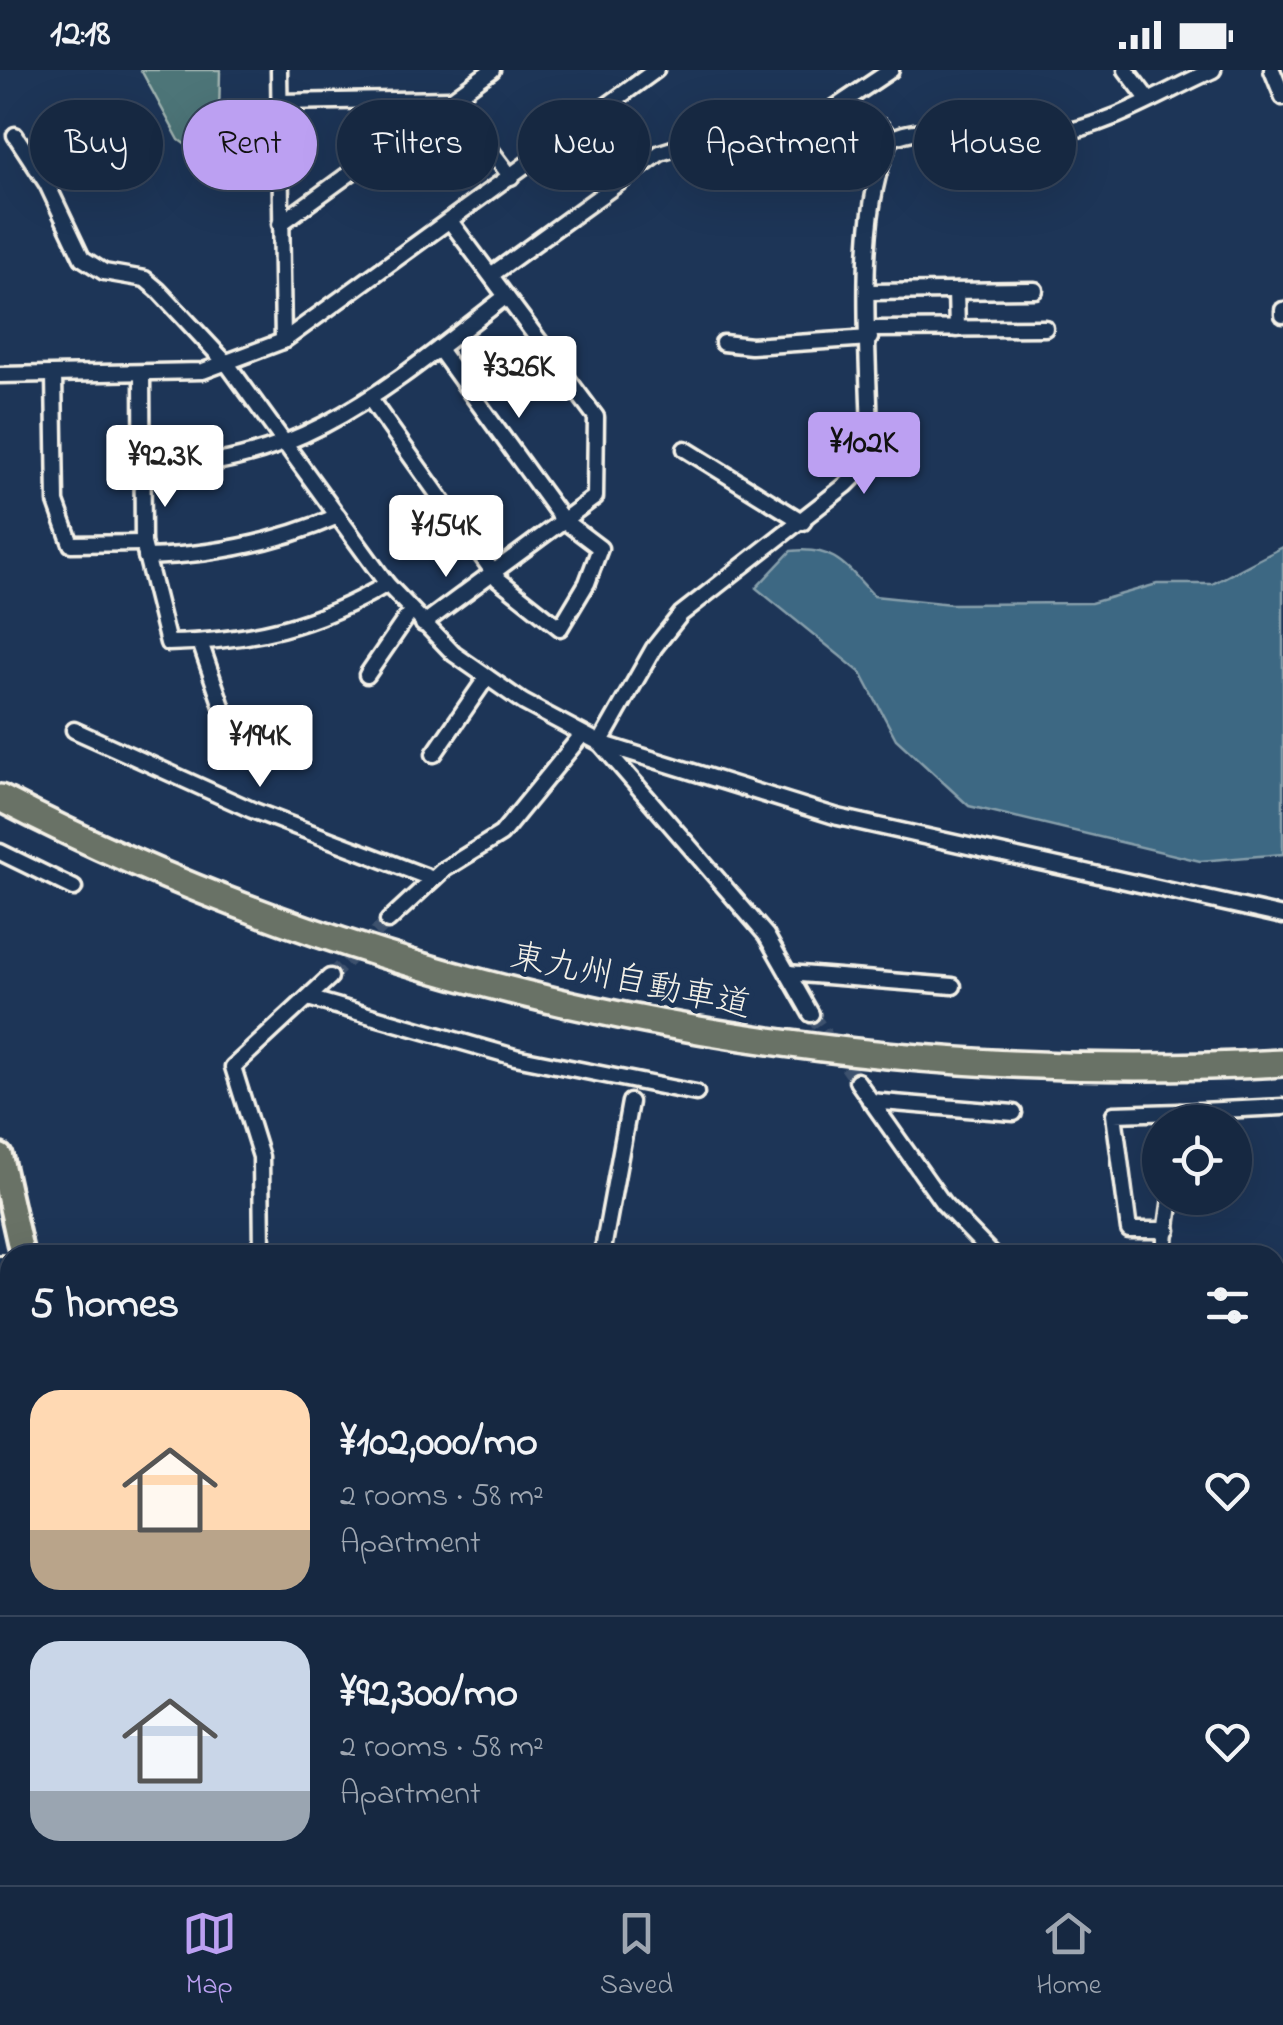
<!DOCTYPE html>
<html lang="en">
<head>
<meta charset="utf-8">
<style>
	:root { --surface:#162841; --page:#23344c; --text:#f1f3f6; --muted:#9ea6b1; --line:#35445a; --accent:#bca0f2 }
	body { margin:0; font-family:"Indie Flower","Klee One",sans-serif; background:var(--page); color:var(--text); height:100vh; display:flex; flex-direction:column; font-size:38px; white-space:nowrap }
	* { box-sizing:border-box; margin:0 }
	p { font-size:32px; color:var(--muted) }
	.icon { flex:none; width:55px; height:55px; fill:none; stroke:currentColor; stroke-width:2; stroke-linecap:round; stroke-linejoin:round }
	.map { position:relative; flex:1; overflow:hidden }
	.drawer { position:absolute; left:0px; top:1175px; width:1285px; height:640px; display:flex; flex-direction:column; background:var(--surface); border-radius:30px 30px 0 0; box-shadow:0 10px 40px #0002,0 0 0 2px var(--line) }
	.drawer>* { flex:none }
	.guide { position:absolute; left:30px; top:30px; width:1225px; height:90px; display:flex; gap:20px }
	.fabs { position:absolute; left:1142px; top:1035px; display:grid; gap:20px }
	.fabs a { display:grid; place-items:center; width:110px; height:110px; border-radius:50%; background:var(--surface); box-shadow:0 10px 40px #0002,0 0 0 2px var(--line); font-size:50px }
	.price { position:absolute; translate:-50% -85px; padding:0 22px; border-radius:10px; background:#fff; color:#222; font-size:32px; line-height:65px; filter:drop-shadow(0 2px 5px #0008) }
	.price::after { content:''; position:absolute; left:50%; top:60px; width:30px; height:22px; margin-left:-15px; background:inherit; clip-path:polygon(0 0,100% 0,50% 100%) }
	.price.on { background:var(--accent); color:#111 }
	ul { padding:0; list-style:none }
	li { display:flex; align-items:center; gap:30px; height:250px; padding:0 30px }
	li+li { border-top:2px solid var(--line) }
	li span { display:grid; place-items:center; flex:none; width:280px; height:200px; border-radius:30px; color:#555 }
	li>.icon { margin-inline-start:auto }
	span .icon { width:120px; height:120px; fill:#fffc; stroke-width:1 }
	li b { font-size:42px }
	h2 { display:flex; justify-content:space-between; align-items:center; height:120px; padding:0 30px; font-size:42px }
	.chip { padding:0 35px; border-radius:45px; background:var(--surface); box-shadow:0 10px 40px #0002,0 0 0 2px var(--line); font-size:35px; line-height:90px }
	.chip.on { background:var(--accent); color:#111 }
	.status { display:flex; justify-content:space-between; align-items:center; height:70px; padding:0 50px; background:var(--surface); direction:ltr }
	.status svg { height:28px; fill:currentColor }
	.dock { display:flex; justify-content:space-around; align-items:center; height:140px; border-top:2px solid var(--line); background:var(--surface); font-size:28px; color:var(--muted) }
	.dock a { display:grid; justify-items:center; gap:5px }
	.dock .on { color:var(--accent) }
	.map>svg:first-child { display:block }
	.green { fill:#4d7578; stroke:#a0b3b0; stroke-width:2.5 }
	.water { fill:#3e6883; stroke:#879fab; stroke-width:2.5 }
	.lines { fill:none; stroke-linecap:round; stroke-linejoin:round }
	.minor-tunnel { stroke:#3d516d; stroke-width:14; stroke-dasharray:14 7; stroke-linecap:butt }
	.minor-casing { stroke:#f4f1e8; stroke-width:21 }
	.secondary-casing { stroke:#f4f1e8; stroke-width:28 }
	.trunk-casing { stroke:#f4f1e8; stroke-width:30 }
	.motorway-casing { stroke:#f4f1e8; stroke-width:32 }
	.minor { stroke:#1d3557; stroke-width:14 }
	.secondary { stroke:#1d3557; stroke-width:20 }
	.trunk { stroke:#697266; stroke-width:22 }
	.motorway { stroke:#697266; stroke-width:25 }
	.labels { text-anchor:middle; stroke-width:10; stroke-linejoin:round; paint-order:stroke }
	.street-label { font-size:35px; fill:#f4f1e8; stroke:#1d3557 }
</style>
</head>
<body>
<div class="status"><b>12:18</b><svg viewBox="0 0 49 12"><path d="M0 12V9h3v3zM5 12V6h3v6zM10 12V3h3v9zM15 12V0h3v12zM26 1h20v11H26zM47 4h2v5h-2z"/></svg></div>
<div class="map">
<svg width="1283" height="1815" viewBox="0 0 1283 1815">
	<rect width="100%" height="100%" fill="#1d3557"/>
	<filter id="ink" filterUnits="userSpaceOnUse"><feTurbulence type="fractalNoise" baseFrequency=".01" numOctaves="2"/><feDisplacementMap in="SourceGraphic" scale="20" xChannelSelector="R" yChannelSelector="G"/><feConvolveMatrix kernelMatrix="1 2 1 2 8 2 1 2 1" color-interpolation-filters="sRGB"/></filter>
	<g filter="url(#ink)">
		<polygon class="green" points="141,0 220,0 218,98 179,70"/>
		<path class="water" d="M1283,477V784L1200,791L969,736L896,669L861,603L756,518L791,481C835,476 846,496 874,526L951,534L1091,533L1157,514H1212Z"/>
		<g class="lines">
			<g class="minor-tunnel">
				<polyline points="330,907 388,851"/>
				<polyline points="811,944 857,1011"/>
			</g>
			<g class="minor-casing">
				<g id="minor">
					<polyline points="279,0 283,271"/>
					<polyline points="1126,0 1148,29"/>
					<polyline points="1272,0 1283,27"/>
					<polyline points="452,29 511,107"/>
					<polyline points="279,32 451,29"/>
					<polyline points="15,65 47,114 82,188 104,202 145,209 158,220 228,295 387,514 454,584 523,632 600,673 838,747 1283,846"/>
					<polyline points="736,69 745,81 779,82 846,54 881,57 891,69"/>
					<polyline points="280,154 492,0"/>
					<polyline points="491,205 660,83 701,70 787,65 815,51 891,0"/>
					<polyline points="956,221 957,259"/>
					<polyline points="868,222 1035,220"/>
					<polyline points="1283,240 1283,245"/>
					<polyline points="870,259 1045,258"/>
					<polyline points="723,273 751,276 870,268"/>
					<path d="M142,304L143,473L168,573C251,571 315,557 387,514"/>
					<polyline points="0,305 203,301 283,271 656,0"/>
					<polyline points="54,305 56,432 71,474 143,473"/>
					<polyline points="370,329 498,509 560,558 587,513 600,478 563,450 439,279"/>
					<polyline points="685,379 803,452"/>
					<path d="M143,397C294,403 393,314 505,227"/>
					<path d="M146,487C214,485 276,473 338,446"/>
					<polyline points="423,554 595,427 596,347 450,151"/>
					<polyline points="200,572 225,645"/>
					<polyline points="367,605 411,541"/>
					<polyline points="74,660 252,740 433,809"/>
					<path d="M600,673L654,578L681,544L846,415L864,397L870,376C870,291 853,145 891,69C928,49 1009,70 1054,64C1108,57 1163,22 1213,0"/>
					<polyline points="601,674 766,865 811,944"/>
					<polyline points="434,684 487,607"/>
					<polyline points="0,782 74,818"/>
					<polyline points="388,851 443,800 501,764 581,666"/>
					<polyline points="788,903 953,916"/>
					<polyline points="308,928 515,987 696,1023"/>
					<polyline points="857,1011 943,1133 993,1185"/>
					<polyline points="870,1031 1014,1043"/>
					<polyline points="1179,1052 1180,1042 1283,1037"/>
					<polyline points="1168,1160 1129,1160 1114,1044 1180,1042"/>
					<polyline points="262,1185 261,1087 233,997 330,907"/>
					<polyline points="602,1185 630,1032"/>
					<polyline points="1163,1185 1171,1128"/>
					<polyline points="0,1403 10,1400"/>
					<polyline points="1275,1535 1283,1544"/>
					<polyline points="0,1648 10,1700"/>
					<polyline points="1275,1687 1283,1677"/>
					<polyline points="321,1805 323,1815"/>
					<polyline points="919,1805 975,1815"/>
					<polyline points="89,1815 114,1805"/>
					<polyline points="741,1815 743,1805"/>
					<polyline points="1147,1815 1150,1805"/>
					<polyline points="1209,1815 1214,1805"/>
				</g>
			</g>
			<g class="secondary-casing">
				<g id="secondary">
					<polyline points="0,1197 10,1198"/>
					<polyline points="1275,1241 1283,1241"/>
				</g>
			</g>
			<g class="trunk-casing">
				<g id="trunk">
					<polyline points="0,1086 22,1185"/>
					<polyline points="222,1805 225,1815"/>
				</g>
			</g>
			<g class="motorway-casing">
				<path id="motorway" d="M0,728C395,932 841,1017 1283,993"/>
			</g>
			<use href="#minor" class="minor"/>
			<use href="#secondary" class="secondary"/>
			<use href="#trunk" class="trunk"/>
			<use href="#motorway" class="motorway"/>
		</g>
	</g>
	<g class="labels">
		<g class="street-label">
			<text transform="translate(631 909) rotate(12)" y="12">東九州自動車道</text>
		</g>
	</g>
</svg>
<div class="fabs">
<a><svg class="icon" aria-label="locate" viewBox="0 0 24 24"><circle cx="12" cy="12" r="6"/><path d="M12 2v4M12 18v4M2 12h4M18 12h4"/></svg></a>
</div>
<b class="price" style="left:519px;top:351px">¥326K</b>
<b class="price on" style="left:864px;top:427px">¥102K</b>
<b class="price" style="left:165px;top:440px">¥92.3K</b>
<b class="price" style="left:446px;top:510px">¥154K</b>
<b class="price" style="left:260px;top:720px">¥194K</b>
<div class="guide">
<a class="chip">Buy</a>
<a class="chip on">Rent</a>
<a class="chip">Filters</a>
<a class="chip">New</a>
<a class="chip">Apartment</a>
<a class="chip">House</a>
</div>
<section class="drawer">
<h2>5 homes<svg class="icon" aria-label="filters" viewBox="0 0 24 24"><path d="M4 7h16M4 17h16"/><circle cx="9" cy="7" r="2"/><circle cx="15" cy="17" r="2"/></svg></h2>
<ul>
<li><span style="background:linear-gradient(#ffd9b3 70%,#b9a48a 0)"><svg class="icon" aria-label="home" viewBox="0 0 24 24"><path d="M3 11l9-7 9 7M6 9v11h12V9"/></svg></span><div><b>¥102,000/mo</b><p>2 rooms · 58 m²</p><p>Apartment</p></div><svg class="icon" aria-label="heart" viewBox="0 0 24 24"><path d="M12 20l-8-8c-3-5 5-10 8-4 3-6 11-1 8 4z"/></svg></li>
<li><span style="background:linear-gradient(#c9d6e8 75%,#9aa5b1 0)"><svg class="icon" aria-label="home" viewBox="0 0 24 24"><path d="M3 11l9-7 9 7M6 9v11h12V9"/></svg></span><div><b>¥92,300/mo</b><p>2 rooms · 58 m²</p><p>Apartment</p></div><svg class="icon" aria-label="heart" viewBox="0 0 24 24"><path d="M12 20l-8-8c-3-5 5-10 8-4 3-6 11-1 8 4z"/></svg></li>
</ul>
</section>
</div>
<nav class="dock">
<a class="on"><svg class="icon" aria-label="map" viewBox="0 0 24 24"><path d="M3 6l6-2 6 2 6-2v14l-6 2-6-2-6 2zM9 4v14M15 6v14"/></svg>Map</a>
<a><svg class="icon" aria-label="saved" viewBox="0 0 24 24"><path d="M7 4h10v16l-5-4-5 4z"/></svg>Saved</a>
<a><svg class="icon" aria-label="home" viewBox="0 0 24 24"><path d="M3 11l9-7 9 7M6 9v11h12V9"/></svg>Home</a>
</nav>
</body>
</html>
